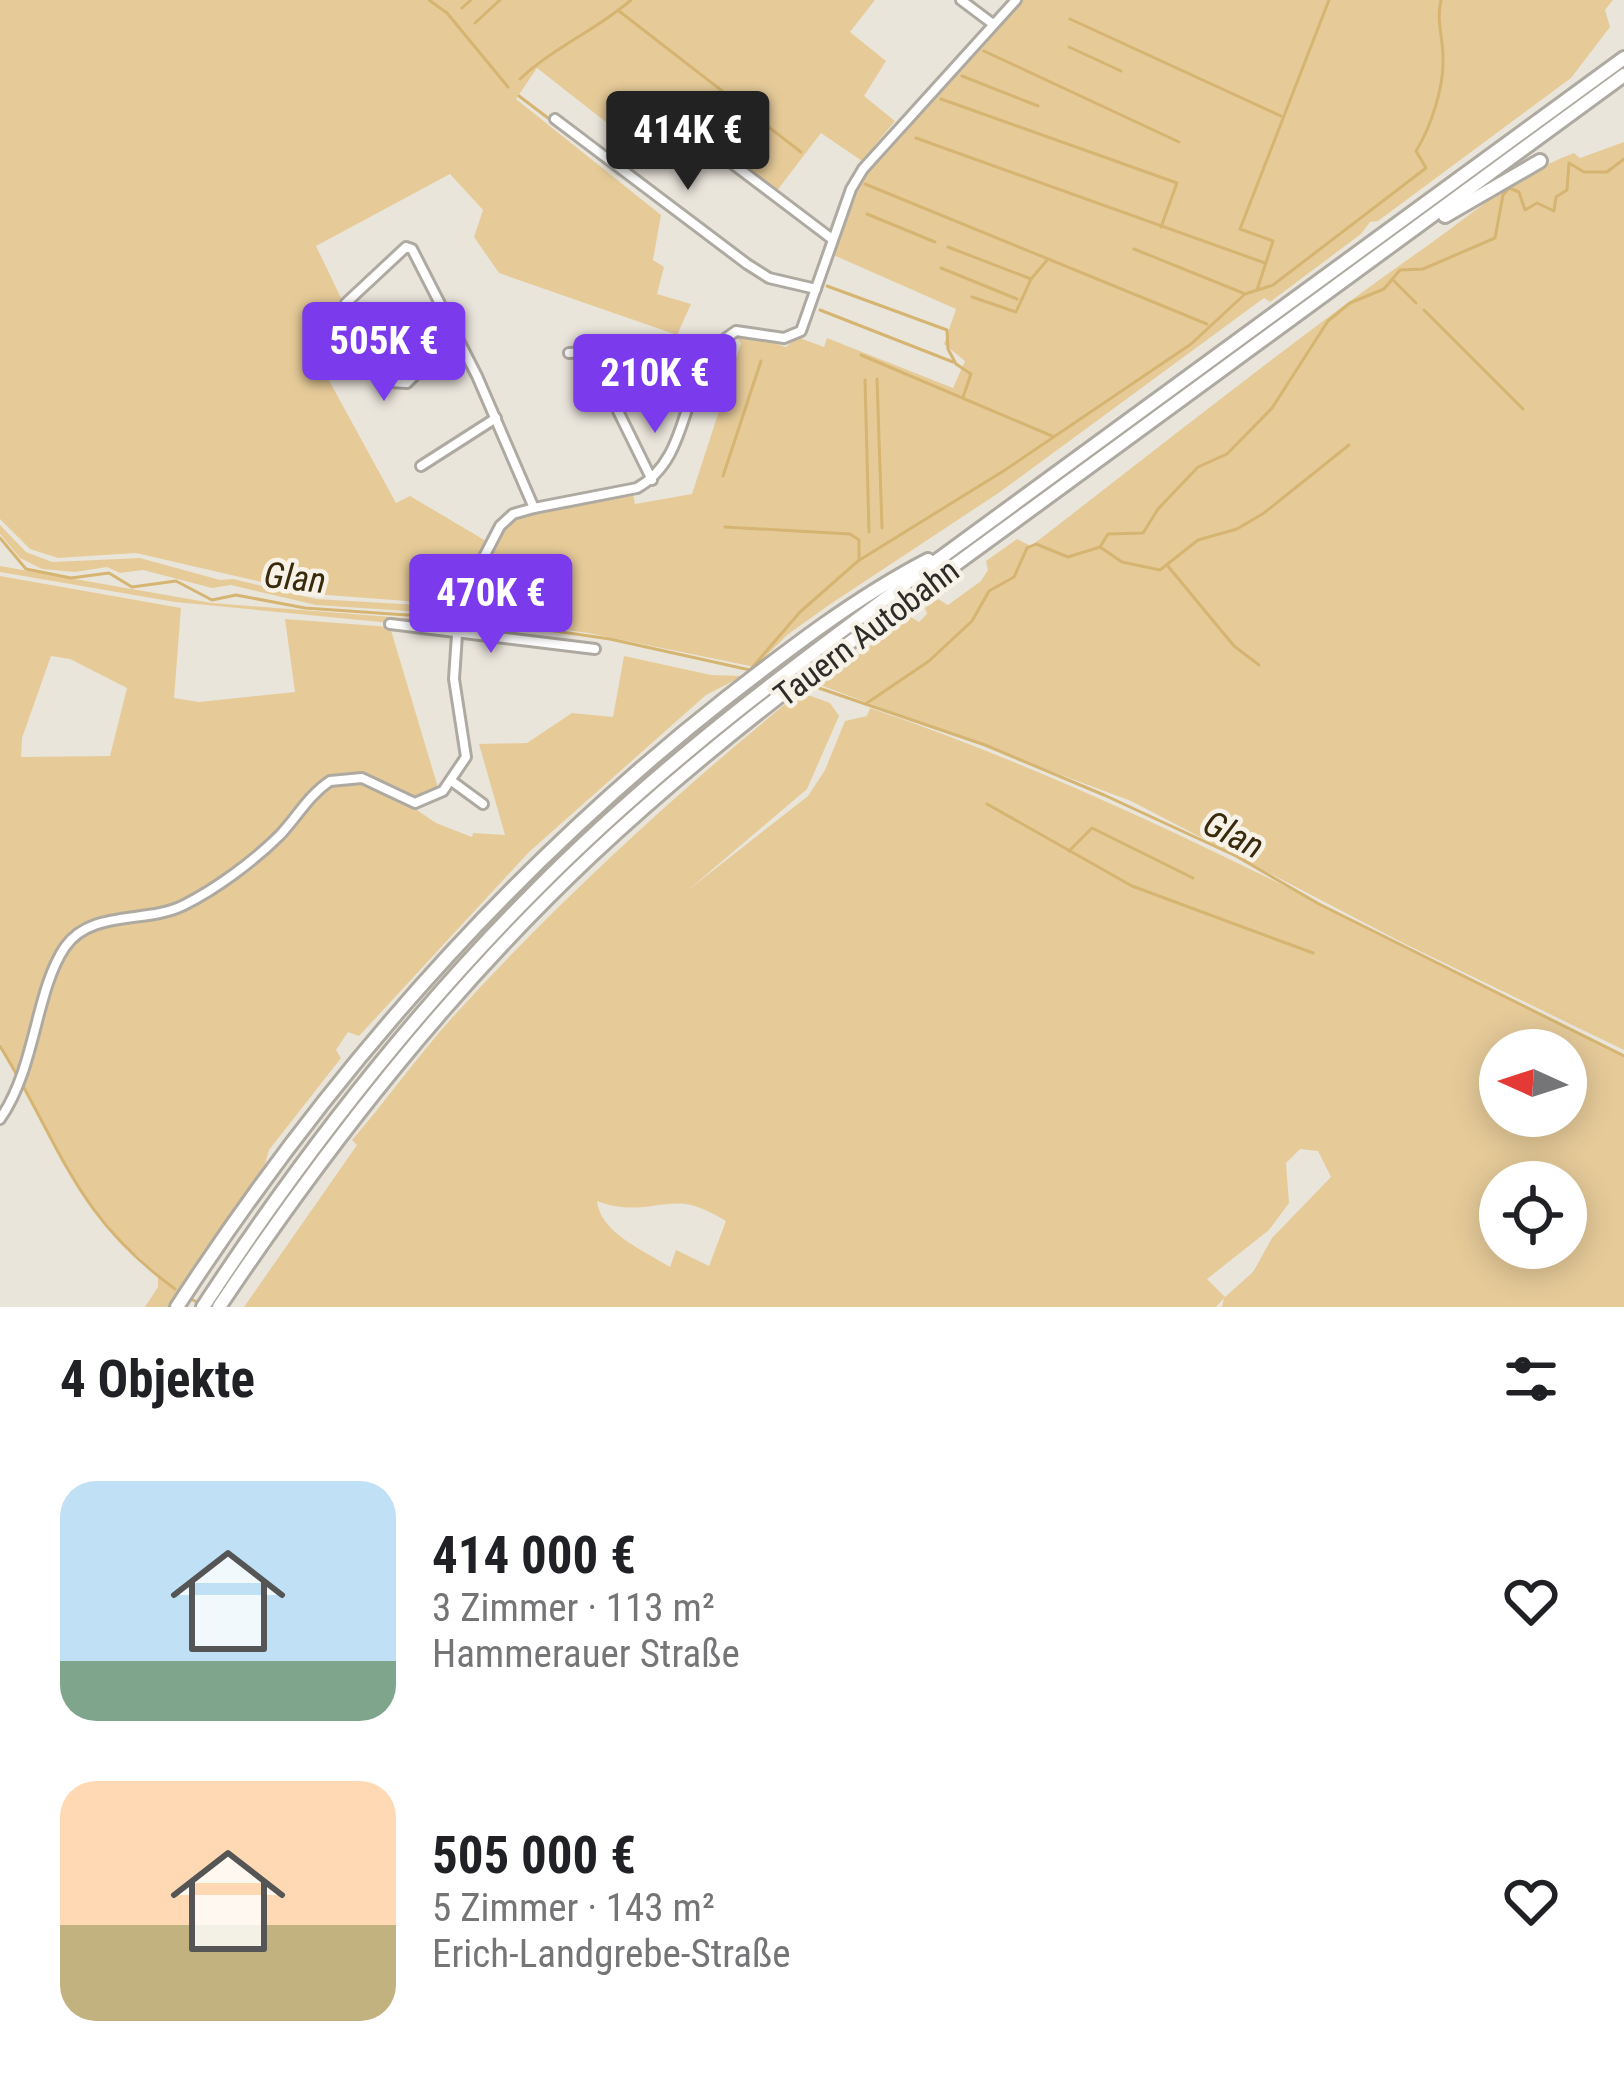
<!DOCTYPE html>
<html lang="de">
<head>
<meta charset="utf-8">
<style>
	:root { --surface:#fff; --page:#f2f2f2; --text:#202124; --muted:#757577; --accent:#7c3aed }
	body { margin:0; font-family:"Roboto Condensed",sans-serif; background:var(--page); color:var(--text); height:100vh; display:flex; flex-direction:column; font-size:45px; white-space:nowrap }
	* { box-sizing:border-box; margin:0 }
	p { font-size:39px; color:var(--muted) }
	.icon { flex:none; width:66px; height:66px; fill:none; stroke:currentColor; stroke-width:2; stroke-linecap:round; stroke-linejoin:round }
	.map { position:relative; height:1307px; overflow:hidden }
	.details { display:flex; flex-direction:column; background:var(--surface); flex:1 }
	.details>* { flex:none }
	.needle { width:78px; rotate:273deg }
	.tools { position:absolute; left:1479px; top:1029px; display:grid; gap:24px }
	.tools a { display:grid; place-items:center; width:108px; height:108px; border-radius:50%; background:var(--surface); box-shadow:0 6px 30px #0003; font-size:60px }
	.price { position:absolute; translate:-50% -102px; padding:0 27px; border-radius:12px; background:var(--accent); color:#fff; font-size:39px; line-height:78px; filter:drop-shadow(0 3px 6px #0008) }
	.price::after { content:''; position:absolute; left:50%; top:72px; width:36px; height:27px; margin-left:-18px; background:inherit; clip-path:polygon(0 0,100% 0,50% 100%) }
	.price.current { background:#222; color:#fff }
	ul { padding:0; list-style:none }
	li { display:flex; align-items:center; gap:36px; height:300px; padding:0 60px }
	li span { display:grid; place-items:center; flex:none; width:336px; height:240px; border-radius:36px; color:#555 }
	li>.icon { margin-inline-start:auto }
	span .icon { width:144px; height:144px; fill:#fffc; stroke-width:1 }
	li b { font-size:51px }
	h2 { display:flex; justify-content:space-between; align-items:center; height:144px; padding:0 60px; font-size:51px }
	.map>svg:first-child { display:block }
	.green { fill:#e6cb99; fill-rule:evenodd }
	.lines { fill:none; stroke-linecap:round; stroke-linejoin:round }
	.stream { stroke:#d6b471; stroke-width:3 }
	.minor-casing { stroke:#afaaa1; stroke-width:14 }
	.motorway-casing { stroke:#afaaa1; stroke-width:18 }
	.minor { stroke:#fff; stroke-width:8 }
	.motorway { stroke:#fff; stroke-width:12 }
	.labels { text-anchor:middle; stroke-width:9; stroke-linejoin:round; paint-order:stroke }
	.street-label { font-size:33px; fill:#2e2c28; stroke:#f7f2e8 }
	.water-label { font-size:36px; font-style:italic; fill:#392a0c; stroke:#f7f2e8 }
</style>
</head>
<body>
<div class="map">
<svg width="1624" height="1307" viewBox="0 0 1624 1307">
	<rect width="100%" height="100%" fill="#eae5db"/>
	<g class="green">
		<polygon points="0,0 875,0 850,32 886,61 864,96 895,121 862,161 821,133 776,192 691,128 662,166 537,68 516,99 661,215 653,260 664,267 657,294 691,304 677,335 499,273 474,237 483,210 450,174 316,246 343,302 302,331 396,503 410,496 486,541 455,600 446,604 314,594 136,553 58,558 30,549 0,519"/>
		<path d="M1021,0H1613L1605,10L1610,27L1571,78L1378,221L1370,222L1361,234L1270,302L1264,298L1000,492L829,605L787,635L755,667L588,633L462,615C464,585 496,532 522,515L633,494L635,504L692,494L741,343L735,336H753L786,347L797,337L824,347L827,338L953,388L965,361L944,344L956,309L831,254L866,170Z"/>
		<path d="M1624,142V1050L1405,944L1131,801L820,685L909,616L919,622L927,614L925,608L938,599L948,605L981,581L988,570L986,561L1017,539L1031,546C1162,445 1291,341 1427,246C1475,212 1519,173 1574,153L1580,158Z"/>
		<polygon points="0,525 26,552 52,562 140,558 220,580 233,579 316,599 453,607 453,614 316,605 231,585 212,588 143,570 120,573 107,567 75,572 42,569 20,558 0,534"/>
		<polygon points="0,566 212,603 455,622 454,629 175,602 0,572"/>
		<path d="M0,576L181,608L174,698L199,702L295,692L285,619L390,627L439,791L413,799L414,808L436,823L472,837L473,833L505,835L479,744L527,743L572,713L613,717L624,656L711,675L743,676L706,695L529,852L359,1036L348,1032L336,1050L341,1058L269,1150L265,1164L169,1307H145L158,1287V1274L124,1244L82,1194L0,1043ZM51,656L70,659L127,688L110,756L21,757L22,738Z"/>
		<path d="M800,692L830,703L839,716L807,789L687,891L808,796L825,770L845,721L867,716L870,708C1135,798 1373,934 1624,1057V1307H1222L1224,1298L1216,1307H244L357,1145L352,1140C386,1101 416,1058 451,1019C558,901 676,793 800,692ZM1566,1050V1116H1500V1050ZM1300,1149L1318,1151L1331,1177L1272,1238L1253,1272L1225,1297L1207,1279L1269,1230L1289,1203L1286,1163ZM1566,1182V1248H1500V1182ZM597,1201C639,1217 662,1198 691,1205C703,1208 716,1215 726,1221L709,1266L676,1250L670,1267C645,1251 600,1233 597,1201Z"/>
	</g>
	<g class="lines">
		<g class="stream">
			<polyline points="429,0 447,13 508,87"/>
			<polyline points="462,8 471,0"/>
			<polyline points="619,11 801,152"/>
			<polyline points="1070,19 1281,116"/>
			<polyline points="475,23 500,0"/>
			<polyline points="1069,47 1121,71"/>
			<polyline points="984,51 1179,142"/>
			<polyline points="962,76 1038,106"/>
			<path d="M520,79C554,47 595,31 631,0"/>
			<polyline points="519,96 548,118"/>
			<polyline points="941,99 1177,183 1161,227"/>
			<polyline points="916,138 1265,263"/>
			<polyline points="865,184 1207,324"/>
			<polyline points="867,214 935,242"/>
			<polyline points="948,247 1031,279"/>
			<polyline points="1134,249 1243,293"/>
			<polyline points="941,268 1017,299"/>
			<polyline points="1394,281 1416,303"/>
			<polyline points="827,286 947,330 948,349 956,364 971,374 963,397"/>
			<polyline points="1257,290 1273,241 1240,229 1329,0"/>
			<polyline points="972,297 1016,312 1031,279 1048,259"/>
			<polyline points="820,310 953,362"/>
			<polyline points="1424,310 1523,409"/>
			<polyline points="861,355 1052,436"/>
			<polyline points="877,379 882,528"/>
			<polyline points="865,380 869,532"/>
			<polyline points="723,476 761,361"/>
			<polyline points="725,527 850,534 859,540 859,558"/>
			<path d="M0,538L26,569L71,578L109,573L132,587L176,581L212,600L236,595L305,608L479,620L610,639L750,670L800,612L858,561L1005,470L1191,344L1245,294L1273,285L1426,168L1416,151C1431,127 1444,87 1443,58C1443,36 1436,22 1441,0"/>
			<polyline points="1100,547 1108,534 1143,533 1158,509 1198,467 1227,454 1272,408 1328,321 1350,303 1384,289 1400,270 1423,269 1495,238 1503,195 1509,188 1519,192 1525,210 1537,203 1554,211 1556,197 1567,190 1569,163 1584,172 1607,172 1624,159"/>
			<polyline points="1167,565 1234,646 1259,665"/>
			<polyline points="810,685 985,745 1104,795 1236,856 1319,904 1624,1056"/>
			<polyline points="867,703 929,661 972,621 989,591 1014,577 1027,548 1036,544 1068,557 1100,547 1122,562 1160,570 1198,540 1237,529 1264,513 1349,445"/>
			<polyline points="987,804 1132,886 1313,953"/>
			<polyline points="1069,851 1092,828 1193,878"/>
			<path d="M0,1046C62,1147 73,1214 175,1289"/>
			<polyline points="191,1299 195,1301"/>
		</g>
		<g class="minor-casing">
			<g id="minor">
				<polyline points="961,0 993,24"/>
				<polyline points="555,119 747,264 769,278 816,289"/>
				<polyline points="692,133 832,239"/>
				<polyline points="455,335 407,383 390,382 346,303 406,247 412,249 477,376 534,508"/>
				<polyline points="569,353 603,351 692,386"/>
				<polyline points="618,411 652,480"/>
				<polyline points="421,466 496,418"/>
				<polyline points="390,624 595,649"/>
				<polyline points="453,782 483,804"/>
				<path d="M0,1119C36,1068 35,991 65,947C91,909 147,924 184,905C216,889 254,861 280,835C297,817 309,795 330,781L362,778L415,803L443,791L466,757L454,679L459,605L500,526L513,514L534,508L637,488C697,455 676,368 736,331L784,338L801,331L851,189L863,169L1016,0"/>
			</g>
		</g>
		<g class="motorway-casing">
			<g id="motorway">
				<polyline points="1445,216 1540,161"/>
				<path d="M177,1307C327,1076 508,870 725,699C789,649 855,598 928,560"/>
				<path d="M203,1307C301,1157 410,1016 537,889C683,741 854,622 1021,499C1222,352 1423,205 1624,58"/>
				<path d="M219,1307C328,1144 448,991 591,856C729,726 884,617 1037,505C1232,362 1428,219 1624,75"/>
			</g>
		</g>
		<use href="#minor" class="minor"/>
		<use href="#motorway" class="motorway"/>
	</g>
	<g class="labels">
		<g class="street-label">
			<text transform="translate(866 632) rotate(-37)" y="12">Tauern Autobahn</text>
		</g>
		<g class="water-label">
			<text transform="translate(295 577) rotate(6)" y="13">Glan</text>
			<text transform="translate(1234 834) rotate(27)" y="13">Glan</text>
		</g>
	</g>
</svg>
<div class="tools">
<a><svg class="needle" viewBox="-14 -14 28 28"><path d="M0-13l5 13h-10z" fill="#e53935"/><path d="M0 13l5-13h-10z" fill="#757577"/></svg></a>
<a><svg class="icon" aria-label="locate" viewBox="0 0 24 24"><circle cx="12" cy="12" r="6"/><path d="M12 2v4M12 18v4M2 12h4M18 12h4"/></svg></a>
</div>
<b class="price current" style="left:688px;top:193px">414K €</b>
<b class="price" style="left:384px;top:404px">505K €</b>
<b class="price" style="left:655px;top:436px">210K €</b>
<b class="price" style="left:491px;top:656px">470K €</b>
</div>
<section class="details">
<h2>4 Objekte<svg class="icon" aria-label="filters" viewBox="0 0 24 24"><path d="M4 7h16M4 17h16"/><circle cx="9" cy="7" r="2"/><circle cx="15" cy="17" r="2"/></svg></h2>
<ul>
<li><span style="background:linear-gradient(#bfe0f5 75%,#7fa58c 0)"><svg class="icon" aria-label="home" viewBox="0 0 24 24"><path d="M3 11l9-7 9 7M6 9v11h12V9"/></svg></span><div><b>414 000 €</b><p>3 Zimmer · 113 m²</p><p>Hammerauer Straße</p></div><svg class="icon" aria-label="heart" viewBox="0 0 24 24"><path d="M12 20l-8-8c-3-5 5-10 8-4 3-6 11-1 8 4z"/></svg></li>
<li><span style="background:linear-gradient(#ffd9b3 60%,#c2b280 0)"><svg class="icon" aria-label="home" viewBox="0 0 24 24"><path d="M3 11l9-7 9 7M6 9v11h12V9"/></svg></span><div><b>505 000 €</b><p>5 Zimmer · 143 m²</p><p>Erich-Landgrebe-Straße</p></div><svg class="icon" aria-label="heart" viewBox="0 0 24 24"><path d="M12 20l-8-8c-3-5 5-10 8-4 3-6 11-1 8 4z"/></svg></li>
</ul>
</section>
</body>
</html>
